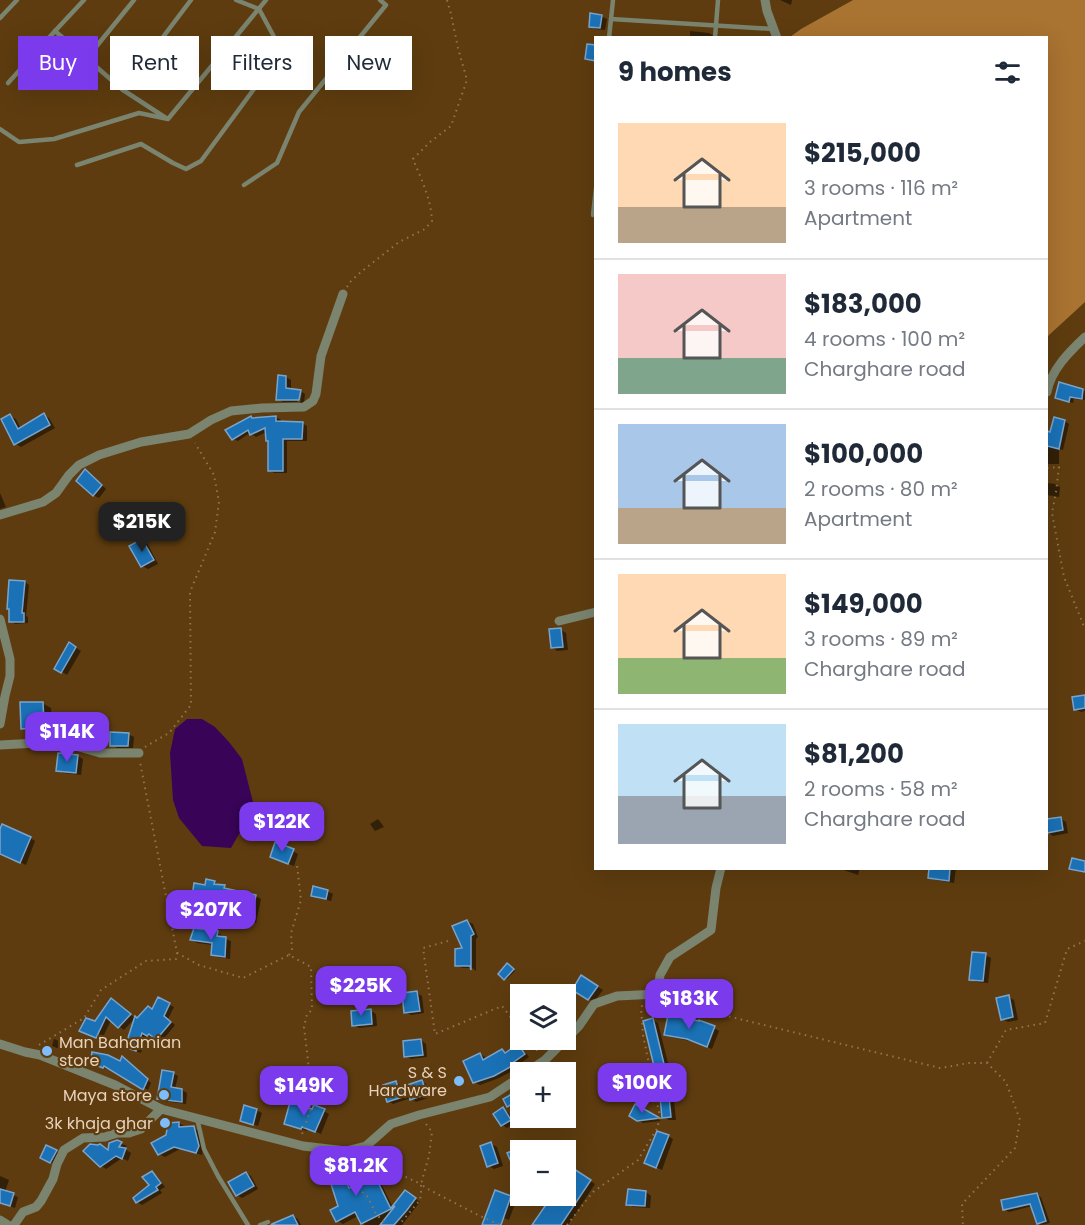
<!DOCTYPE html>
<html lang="en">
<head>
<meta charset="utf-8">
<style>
	:root { --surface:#fff; --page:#f2f2f3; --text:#1f2937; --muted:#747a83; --line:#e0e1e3; --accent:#7c3aed }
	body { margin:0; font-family:Poppins,sans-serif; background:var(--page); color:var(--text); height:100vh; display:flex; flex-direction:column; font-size:22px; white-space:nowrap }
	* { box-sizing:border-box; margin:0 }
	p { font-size:20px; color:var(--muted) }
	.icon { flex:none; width:33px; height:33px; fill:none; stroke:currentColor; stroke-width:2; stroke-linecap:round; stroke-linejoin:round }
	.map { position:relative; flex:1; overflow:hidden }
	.side { position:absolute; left:594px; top:36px; width:454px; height:834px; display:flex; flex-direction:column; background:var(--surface); border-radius:0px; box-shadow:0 6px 24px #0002 }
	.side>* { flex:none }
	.top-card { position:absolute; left:18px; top:36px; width:486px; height:54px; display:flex; gap:12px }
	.controls { position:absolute; left:510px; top:984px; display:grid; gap:12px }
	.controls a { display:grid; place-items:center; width:66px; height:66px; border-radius:0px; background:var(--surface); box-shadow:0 6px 24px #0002; font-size:30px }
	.price { position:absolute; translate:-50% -51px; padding:0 14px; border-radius:12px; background:var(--accent); color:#fff; font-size:20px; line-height:39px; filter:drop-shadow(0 2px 3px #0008) }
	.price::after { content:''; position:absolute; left:50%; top:36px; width:18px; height:14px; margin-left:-9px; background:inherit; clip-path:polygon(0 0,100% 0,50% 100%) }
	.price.active { background:#222; color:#fff }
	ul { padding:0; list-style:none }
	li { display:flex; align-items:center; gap:18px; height:150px; padding:0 24px }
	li+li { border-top:2px solid var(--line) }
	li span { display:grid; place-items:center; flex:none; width:168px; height:120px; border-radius:0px; color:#555 }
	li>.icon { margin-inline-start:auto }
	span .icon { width:72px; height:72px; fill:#fffc; stroke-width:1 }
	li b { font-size:26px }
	h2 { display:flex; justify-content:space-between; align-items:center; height:72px; padding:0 24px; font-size:26px }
	.chip { padding:0 21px; border-radius:0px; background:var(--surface); box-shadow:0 6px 24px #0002; font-size:21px; line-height:54px }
	.chip.active { background:var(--accent); color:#fff }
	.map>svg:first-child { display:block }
	.forest { fill:#a97331 }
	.water { fill:#390457 }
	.shadow { fill:#0007 }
	.building { fill:#1a71b5; stroke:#7aa4cc; stroke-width:1.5 }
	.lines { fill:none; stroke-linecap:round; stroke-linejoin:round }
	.path { stroke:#927550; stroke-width:2; stroke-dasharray:1.5 4.5; stroke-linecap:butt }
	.lane { stroke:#7a846f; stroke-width:4.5 }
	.street { stroke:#7a846f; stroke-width:9 }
	.poi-dot { fill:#7ebdf9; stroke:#5e3c0f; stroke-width:2 }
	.labels { text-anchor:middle; stroke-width:4.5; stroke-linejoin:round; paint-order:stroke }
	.poi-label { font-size:16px; fill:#e7d2bc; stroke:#5e3c0f; text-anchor:end }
</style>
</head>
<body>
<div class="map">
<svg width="1085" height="1225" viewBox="0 0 1085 1225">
	<rect width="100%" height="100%" fill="#5e3c0f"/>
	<polygon class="forest" points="853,0 1085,0 1085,302 1048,336 1047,38 790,37 801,29"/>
	<polygon class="water" points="187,719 202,719 215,727 229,742 242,759 255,810 239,834 231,848 202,846 179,818 173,800 170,753 175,729"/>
	<g class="shadow">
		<polygon points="780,0 792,0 791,5"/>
		<polygon points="601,16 607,19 605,30 595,29 590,26"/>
		<polygon points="690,31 709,33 714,36 714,38 690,38"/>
		<polygon points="286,377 291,380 291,390 299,391 297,402 283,402 277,399"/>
		<polygon points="1082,390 1085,391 1085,400 1074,399 1073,403 1061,400"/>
		<polygon points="302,392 305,394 304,403 300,403"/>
		<polygon points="44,415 49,418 55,428 21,447 16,444 3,420 10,416 16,419 21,429"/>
		<polygon points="276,417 281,420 281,423 302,423 307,426 307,441 287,441 287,473 274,473 269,470 269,441 267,432 256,437 250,433 238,441 233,439 253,419"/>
		<polygon points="1065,421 1069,424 1063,450 1059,449 1059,464 1047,464 1047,438"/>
		<polygon points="86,471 91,474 106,489 99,498 93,495"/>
		<polygon points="1047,483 1055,484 1060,487 1059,497 1047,495"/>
		<polygon points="0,493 6,507 0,509"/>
		<polygon points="123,516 128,519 135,527 126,534 121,531"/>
		<polygon points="142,540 147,543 158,564 148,569 142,566 131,546"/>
		<polygon points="25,582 29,585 26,616 28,617 28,623 15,624 10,621"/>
		<polygon points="561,630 566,633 568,650 557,651 552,647"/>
		<polygon points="70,644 81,651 67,675 56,668"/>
		<polygon points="1085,697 1085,711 1081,712 1075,709"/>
		<polygon points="42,703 51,708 52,727 44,728 44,732 31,733 22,728"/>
		<polygon points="128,734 134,737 133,748 117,748 111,745"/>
		<polygon points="78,756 83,759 81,775 63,773 58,770"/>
		<polygon points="378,819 384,827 375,831 370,824"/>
		<polygon points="1061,819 1066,822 1068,833 1053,836 1047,832 1047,821"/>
		<polygon points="0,833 30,838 35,841 26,865 0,853"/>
		<polygon points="293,851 298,854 294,866 271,857"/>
		<polygon points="838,868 860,868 858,875"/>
		<polygon points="930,868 956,868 954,883 935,880 929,877"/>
		<polygon points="214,882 229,890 256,896 261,899 256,923 197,913 192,910 206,887"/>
		<polygon points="327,891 333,894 331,901 318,898 313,895"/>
		<polygon points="467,921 473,924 478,937 476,939 476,971 472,968 462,968 457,965 464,950"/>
		<polygon points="218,933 223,936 223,938 231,941 230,959 218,957 212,954 213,945 197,943 192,940"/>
		<polygon points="985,955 991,958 988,983 976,982 971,979"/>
		<polygon points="510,966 515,971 507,979 505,978"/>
		<polygon points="582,977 603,990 594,1002 574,990"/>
		<polygon points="417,993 422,996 424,1013 411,1015 406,1012"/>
		<polygon points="1008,997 1014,1000 1018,1020 1008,1022 1002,1019"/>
		<polygon points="158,999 174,1007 168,1019 175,1025 162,1041 154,1036 152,1038 147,1035 141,1053 126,1047 138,1020 153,1011"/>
		<polygon points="116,1003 135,1018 124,1030 111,1020 102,1039 86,1033"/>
		<polygon points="371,1011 376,1014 377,1026 359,1028 354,1025"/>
		<polygon points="566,1020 572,1026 566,1032"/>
		<polygon points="653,1020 658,1023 669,1067 660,1069 655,1066"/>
		<polygon points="714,1028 719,1031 712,1049 694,1042 671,1037 666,1034"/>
		<polygon points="54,1039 64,1043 62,1050 52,1046"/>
		<polygon points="421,1040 426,1044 427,1057 411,1059 406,1056"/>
		<polygon points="543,1040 558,1040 552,1045"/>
		<polygon points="518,1046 523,1049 529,1057 515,1067 516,1069 499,1078 480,1085 474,1082 480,1054 485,1057 486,1060 502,1051 507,1054"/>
		<polygon points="126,1060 151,1083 148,1090 108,1067 107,1069 95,1065 121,1063"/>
		<polygon points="173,1073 178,1076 175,1089 182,1090 187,1093 186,1104 163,1101 159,1098"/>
		<polygon points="421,1081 426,1084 431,1097 416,1102 411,1098 393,1104 388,1101 396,1083 400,1085 401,1088"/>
		<polygon points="520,1087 520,1104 512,1109 508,1106 514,1095 513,1092"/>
		<polygon points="669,1098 674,1101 676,1120 669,1120 664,1117"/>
		<polygon points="635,1107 661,1121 643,1123 631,1115"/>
		<polygon points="503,1109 508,1112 515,1123 507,1128 502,1125"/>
		<polygon points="256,1110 262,1113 258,1126 241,1120"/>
		<polygon points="324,1111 329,1114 321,1134 307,1128 307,1131 291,1126"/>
		<polygon points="179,1123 184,1126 184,1128 194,1128 199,1131 203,1149 202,1155 180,1149 165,1157 159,1154 167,1136"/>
		<polygon points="668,1136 673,1139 662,1170 651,1165"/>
		<polygon points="117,1142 127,1146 125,1149 131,1153 128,1161 122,1158 106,1169 101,1166 109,1151"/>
		<polygon points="491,1144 497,1147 503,1166 494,1169 489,1166"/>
		<polygon points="47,1147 61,1154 56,1165 42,1158"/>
		<polygon points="516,1150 520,1156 520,1161 515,1164 513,1163"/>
		<polygon points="339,1163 344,1166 349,1186 352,1187 375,1178 380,1181 393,1208 406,1192 420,1202 402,1225 365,1225 362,1223 358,1216 343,1224 338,1221 340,1207"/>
		<polygon points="572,1169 595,1184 568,1225 534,1225 554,1196 566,1196 566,1178"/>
		<polygon points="152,1173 157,1176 165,1187 160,1190 162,1193 142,1205 137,1202 151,1186"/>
		<polygon points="246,1173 251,1176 258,1189 242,1198 237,1195"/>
		<polygon points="0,1176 9,1180 5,1192 18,1197 15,1208 0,1203"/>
		<polygon points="495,1192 516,1201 509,1220 501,1217 499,1225 484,1225"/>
		<polygon points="646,1192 651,1196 650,1208 633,1207 628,1204"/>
		<polygon points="1036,1195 1041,1197 1050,1223 1041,1225 1038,1223 1032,1206 1009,1212 1004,1209"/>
		<polygon points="293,1216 298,1219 301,1225 276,1225"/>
	</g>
	<g class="building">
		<polygon points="590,13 602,15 600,28 589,27"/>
		<polygon points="587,44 596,45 596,61 585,59"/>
		<polygon points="278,375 286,376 286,388 301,390 299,400 276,400"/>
		<polygon points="1059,382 1083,389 1082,399 1070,397 1069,402 1055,398"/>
		<polygon points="44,413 50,425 14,445 1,419 10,414 18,429"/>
		<polygon points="251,416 252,418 276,416 276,421 303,422 302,439 283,439 283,471 268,471 268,441 266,441 265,428 250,435 248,430 232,440 225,430"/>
		<polygon points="1054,417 1065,420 1059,449 1047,446 1047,431 1050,432"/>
		<polygon points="85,469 102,485 93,496 76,481"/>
		<polygon points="123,514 130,523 120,532 112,523"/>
		<polygon points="142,539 154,560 141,567 129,546"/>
		<polygon points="9,580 25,581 22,613 24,613 24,622 9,622 9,609 7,609"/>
		<polygon points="561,628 563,647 551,648 549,629"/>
		<polygon points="69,642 76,647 61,673 54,669"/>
		<polygon points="1085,695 1085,708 1074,710 1072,697"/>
		<polygon points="20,702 43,702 44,723 35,723 35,728 21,729"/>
		<polygon points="110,732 129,733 128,746 110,746"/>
		<polygon points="58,753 78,755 76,773 56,771"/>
		<polygon points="1061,817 1063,830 1047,833 1047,819"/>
		<polygon points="2,824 31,837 20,863 0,854 0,829"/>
		<polygon points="275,842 294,849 288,864 270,857"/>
		<polygon points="1072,858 1085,861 1085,872 1069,869"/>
		<polygon points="929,868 950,868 949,881 928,878"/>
		<polygon points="206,879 215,881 214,884 225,885 224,888 256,895 251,921 190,911 194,883 205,885"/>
		<polygon points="313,886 328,890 326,899 311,896"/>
		<polygon points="467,920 474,934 471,936 471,970 470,966 455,966 455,949 462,948 452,926"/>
		<polygon points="194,928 218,931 217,936 226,937 225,957 211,955 212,943 190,940"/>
		<polygon points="972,952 986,953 983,981 969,980"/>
		<polygon points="507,963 514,969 504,980 498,974"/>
		<polygon points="581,975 598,986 588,1000 572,990"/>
		<polygon points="417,991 420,1011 404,1013 402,993"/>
		<polygon points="1009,995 1013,1017 1001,1020 996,998"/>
		<polygon points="158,997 170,1003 164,1016 171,1022 156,1040 149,1034 147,1036 142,1033 136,1051 125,1047 135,1016 137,1018 148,1006 152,1009"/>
		<polygon points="111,998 131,1014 118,1028 106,1017 96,1038 79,1031 86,1018 95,1021"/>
		<polygon points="371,1009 372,1024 352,1026 351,1011"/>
		<polygon points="668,1015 699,1021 699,1020 715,1026 707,1047 687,1039 664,1035"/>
		<polygon points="653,1018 664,1064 654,1066 643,1021"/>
		<polygon points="421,1039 423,1055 404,1057 403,1041"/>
		<polygon points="518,1044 525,1054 511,1064 512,1066 494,1076 473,1083 463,1061 480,1053 483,1060 502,1049 505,1053"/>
		<polygon points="92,1052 108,1055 120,1061 122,1056 148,1079 143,1090 104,1066 103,1068 90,1063"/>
		<polygon points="162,1070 174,1072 171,1087 182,1089 182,1102 157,1099"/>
		<polygon points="422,1080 427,1094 410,1100 409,1095 387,1102 384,1093 386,1092 383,1085 396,1081 398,1088"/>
		<polygon points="520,1085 520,1111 516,1102 507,1107 503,1099 512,1094 511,1091"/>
		<polygon points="669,1096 671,1117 662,1118 660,1097"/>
		<polygon points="290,1102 312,1109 314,1105 325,1109 315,1132 302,1127 301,1129 284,1124"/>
		<polygon points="635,1104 660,1118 637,1121 629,1116"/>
		<polygon points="244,1105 257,1109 253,1125 240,1121"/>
		<polygon points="503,1107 511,1120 501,1126 493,1114"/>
		<polygon points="179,1122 179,1127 194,1126 199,1146 196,1153 174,1147 158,1155 151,1143 166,1135 168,1123"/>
		<polygon points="657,1131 669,1135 656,1168 644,1163"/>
		<polygon points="117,1140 122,1142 119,1147 126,1148 122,1159 116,1156 100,1167 83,1151 90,1144 98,1145 100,1144 108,1150 109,1143"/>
		<polygon points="491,1142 498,1163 487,1167 480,1146"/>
		<polygon points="46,1145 57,1150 50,1163 40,1158"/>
		<polygon points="516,1149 520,1160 512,1164 507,1153"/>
		<polygon points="339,1161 345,1183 347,1183 349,1188 375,1176 391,1209 361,1224 355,1212 336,1222 330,1210 338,1206 325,1165"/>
		<polygon points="571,1167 591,1180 561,1225 532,1225 552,1196 566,1196 566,1175"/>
		<polygon points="152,1171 161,1183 156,1187 158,1190 136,1203 133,1198 149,1185 142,1177"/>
		<polygon points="246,1172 254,1186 236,1196 228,1182"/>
		<polygon points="0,1189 14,1193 10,1206 0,1203"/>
		<polygon points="628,1189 646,1191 645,1206 626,1205"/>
		<polygon points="405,1190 416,1198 407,1210 394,1225 380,1225 395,1206 391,1208"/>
		<polygon points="495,1190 511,1196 501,1225 482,1225"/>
		<polygon points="1037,1193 1046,1221 1037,1224 1030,1204 1003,1210 1001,1200"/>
		<polygon points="293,1215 298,1225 271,1225 272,1224"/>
	</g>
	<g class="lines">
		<g class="path">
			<path d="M347,287L350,282L361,272L399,242L425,229L432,221C431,198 421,179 413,159L430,142L451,126L467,80L458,48L451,14L447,0"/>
			<polyline points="1047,468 1059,467 1056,492 1052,513 1064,577 1085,629"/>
			<polyline points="145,747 169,733 191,705 190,592 215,532 219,502 214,475 195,443"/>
			<polyline points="448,941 423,948 435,1034 502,1006 520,1029"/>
			<polyline points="177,953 199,965 243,978 289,955 311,967 312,1010 307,1014 304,1027 313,1103 301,1137"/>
			<polyline points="289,955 292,950 291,933 301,900 297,865"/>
			<polyline points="666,997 684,1004 723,1015 940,1068 969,1063 987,1063 1006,1082 1020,1120 1015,1148 962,1204 963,1225"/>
			<polyline points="529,1040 539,1053"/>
			<polyline points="39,1045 84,1018 101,990 146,961 176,959 177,953 140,762"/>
			<polyline points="987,1063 1006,1030 1045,1023 1067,949 1085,941"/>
			<polyline points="426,1124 432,1132 429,1156 421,1184 426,1188 478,1215 500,1225"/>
			<polyline points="370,1155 386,1168 421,1184 421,1194 420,1200 399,1225"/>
			<polyline points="346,1160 361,1191 367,1196 376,1214 387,1225"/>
			<polyline points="567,1225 593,1192 638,1160 658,1127 659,1112 643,1035 641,1008 643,1004"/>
		</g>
		<g class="lane">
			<polyline points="0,18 17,0"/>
			<polyline points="611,19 773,29"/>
			<polyline points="55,31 84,0"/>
			<polyline points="609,38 613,0"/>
			<polyline points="715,38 718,0"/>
			<polyline points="87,58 134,0"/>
			<polyline points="8,83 55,31 123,90 166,118"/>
			<polyline points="123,90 191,0"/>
			<polyline points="0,129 19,142 54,139 139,113 168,119 266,0"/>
			<polyline points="77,165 141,144 173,163 186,169 201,161 279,55 279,46 259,9 236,0"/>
			<polyline points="244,185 277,163 299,112 386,5 380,0"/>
			<polyline points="593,215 596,188"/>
			<polyline points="197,1118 204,1149 218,1176 248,1225"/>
			<polyline points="260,1225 268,1222"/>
		</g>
		<g class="street">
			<polyline points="765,0 767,11 777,38"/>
			<path d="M1047,392C1051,370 1069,352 1085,337"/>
			<polyline points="0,515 43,502 56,493 69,475 79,465 99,455 141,442 189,434 211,420 231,411 262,408 304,407 313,401 316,394 321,356 343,294"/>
			<polyline points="0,619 10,659 10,676 5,696 0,724"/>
			<polyline points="559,621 596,612"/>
			<polyline points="0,745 37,743 56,744 76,746 100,753 139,753"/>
			<polyline points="0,1044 25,1052 40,1055 115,1085 161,1109 303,1146 346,1151 366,1146 391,1124 419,1115 490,1097 520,1077"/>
			<polyline points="527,1072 545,1060 579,1026 594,1004 617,996 658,994 660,975 670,957 711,930 716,888 721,868"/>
			<polyline points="0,1220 8,1225"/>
			<polyline points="14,1225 23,1212 36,1207 41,1201 53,1179 57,1164 64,1150 83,1138 105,1137 117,1133 129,1133 141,1129 161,1109"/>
		</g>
	</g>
	<g class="poi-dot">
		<circle cx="47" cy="1051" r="6"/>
		<circle cx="459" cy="1081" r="6"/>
		<circle cx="164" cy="1095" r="6"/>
		<circle cx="165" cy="1123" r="6"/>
	</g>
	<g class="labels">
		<g class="poi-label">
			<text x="59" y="1048" text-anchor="start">Man Bahamian<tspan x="59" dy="18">store</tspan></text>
			<text x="447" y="1078">S &amp; S<tspan x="447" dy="18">Hardware</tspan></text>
			<text x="152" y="1101">Maya store</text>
			<text x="153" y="1129">3k khaja ghar</text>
		</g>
	</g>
</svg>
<div class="controls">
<a><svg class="icon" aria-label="layers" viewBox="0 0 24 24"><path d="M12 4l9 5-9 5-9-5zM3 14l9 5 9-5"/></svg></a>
<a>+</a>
<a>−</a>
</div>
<b class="price active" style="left:142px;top:553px">$215K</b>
<b class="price" style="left:67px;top:763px">$114K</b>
<b class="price" style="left:282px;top:853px">$122K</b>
<b class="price" style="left:211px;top:941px">$207K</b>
<b class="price" style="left:361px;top:1017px">$225K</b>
<b class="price" style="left:689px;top:1030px">$183K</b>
<b class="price" style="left:642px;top:1114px">$100K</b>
<b class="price" style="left:304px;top:1117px">$149K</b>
<b class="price" style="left:356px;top:1197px">$81.2K</b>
<div class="top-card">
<a class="chip active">Buy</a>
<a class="chip">Rent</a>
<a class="chip">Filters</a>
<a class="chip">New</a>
</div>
<section class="side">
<h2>9 homes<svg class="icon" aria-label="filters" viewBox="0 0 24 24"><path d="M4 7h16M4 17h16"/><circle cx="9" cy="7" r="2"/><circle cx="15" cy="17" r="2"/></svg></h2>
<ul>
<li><span style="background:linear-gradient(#ffd9b3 70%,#b9a48a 0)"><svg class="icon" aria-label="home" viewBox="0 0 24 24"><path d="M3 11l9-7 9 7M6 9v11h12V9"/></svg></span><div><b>$215,000</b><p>3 rooms · 116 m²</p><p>Apartment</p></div></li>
<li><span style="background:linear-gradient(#f6c9c9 70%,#7fa58c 0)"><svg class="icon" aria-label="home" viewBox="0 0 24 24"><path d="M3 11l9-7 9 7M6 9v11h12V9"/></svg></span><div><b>$183,000</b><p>4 rooms · 100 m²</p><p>Charghare road</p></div></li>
<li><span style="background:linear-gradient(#a9c7e8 70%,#b9a48a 0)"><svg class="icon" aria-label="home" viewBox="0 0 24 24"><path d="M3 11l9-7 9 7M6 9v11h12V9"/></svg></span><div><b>$100,000</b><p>2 rooms · 80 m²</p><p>Apartment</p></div></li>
<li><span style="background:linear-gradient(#ffd9b3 70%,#8fb573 0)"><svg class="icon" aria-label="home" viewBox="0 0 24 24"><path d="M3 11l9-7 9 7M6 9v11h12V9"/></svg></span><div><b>$149,000</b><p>3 rooms · 89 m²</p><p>Charghare road</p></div></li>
<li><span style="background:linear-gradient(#bfe0f5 60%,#9aa5b1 0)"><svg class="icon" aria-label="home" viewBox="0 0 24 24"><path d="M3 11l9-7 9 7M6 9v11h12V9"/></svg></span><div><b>$81,200</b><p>2 rooms · 58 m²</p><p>Charghare road</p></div></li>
</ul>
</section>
</div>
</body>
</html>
